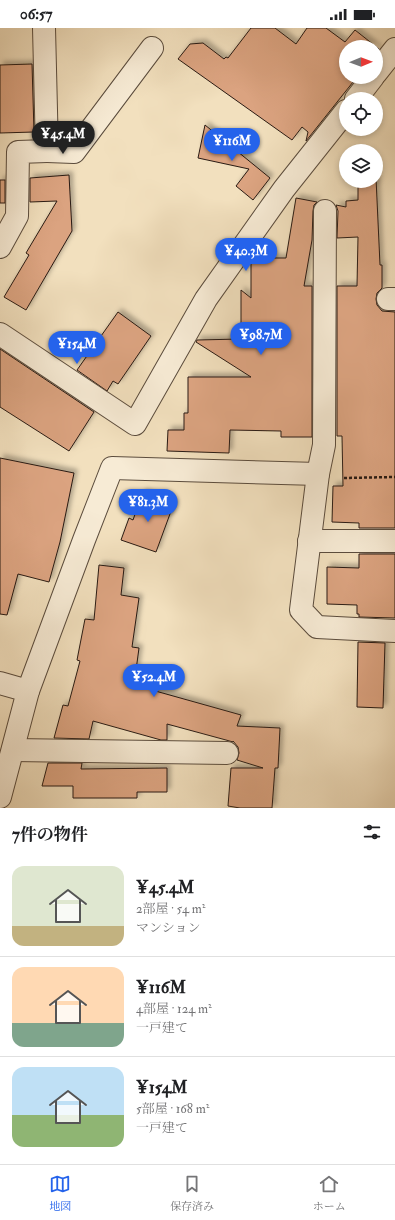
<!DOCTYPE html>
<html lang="ja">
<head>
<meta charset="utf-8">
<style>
	:root { --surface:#fff; --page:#f6f6f6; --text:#202124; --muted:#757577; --line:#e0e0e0; --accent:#2563eb }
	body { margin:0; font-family:"IM FELL Double Pica","Noto Serif JP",serif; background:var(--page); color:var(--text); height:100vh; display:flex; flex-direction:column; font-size:15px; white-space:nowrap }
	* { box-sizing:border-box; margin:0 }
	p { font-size:13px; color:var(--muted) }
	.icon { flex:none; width:22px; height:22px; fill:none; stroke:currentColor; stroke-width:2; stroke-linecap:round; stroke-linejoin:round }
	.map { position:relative; height:780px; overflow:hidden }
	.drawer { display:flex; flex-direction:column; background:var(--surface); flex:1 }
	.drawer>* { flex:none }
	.needle { width:26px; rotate:89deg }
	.buttons { position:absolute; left:339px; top:12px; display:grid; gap:8px }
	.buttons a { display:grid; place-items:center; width:44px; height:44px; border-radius:50%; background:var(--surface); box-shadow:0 2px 6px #0003; font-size:20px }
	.price { position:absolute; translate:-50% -34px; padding:0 9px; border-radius:14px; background:var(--accent); color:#fff; font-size:13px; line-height:26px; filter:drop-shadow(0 1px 2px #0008) }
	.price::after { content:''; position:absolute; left:50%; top:24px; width:12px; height:9px; margin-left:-6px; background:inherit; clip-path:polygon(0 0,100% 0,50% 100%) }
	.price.on { background:#222; color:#fff }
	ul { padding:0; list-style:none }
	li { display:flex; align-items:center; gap:12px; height:100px; padding:0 12px }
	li+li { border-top:1px solid var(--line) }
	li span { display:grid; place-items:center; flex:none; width:112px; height:80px; border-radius:12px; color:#555 }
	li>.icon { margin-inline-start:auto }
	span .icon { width:48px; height:48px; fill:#fffc; stroke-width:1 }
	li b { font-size:17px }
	h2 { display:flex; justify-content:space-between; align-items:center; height:48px; padding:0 12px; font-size:17px }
	.status { display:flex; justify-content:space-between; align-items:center; height:28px; padding:0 20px; background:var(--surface); direction:ltr }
	.status svg { height:11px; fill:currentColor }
	.dock { display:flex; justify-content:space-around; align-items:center; height:56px; border-top:1px solid var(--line); background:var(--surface); font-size:11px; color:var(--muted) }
	.dock a { display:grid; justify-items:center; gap:2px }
	.dock .on { color:var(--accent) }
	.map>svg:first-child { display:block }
	.building { fill:#dba380; stroke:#291a12; filter:url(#shadow) }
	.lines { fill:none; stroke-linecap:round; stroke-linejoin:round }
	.minor-casing { stroke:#5b4c3d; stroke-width:24 }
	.path { stroke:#291a12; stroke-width:2.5; stroke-dasharray:3 2; stroke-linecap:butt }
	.minor { stroke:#f7ebd5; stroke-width:22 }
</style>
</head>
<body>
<div class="status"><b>06:57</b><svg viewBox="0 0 49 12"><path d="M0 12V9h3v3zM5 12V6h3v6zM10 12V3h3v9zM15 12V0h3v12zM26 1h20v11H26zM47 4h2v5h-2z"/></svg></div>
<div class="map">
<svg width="395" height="780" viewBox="0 0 395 780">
	<defs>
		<filter id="shadow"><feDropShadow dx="3.5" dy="-3.5" stdDeviation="2" flood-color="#0004"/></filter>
	</defs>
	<rect width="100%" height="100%" fill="#f2e0be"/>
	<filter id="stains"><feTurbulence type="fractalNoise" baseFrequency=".005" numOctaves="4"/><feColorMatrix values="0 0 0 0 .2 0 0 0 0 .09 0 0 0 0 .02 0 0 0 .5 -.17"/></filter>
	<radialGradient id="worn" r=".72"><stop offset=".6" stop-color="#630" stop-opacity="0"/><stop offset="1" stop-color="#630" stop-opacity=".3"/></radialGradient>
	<g class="building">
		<polygon points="251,0 275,0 296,16 307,0 326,0 345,14 355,2 379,21 376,25 376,19 346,19 346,49 357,49 306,113 308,104 302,99 292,112 178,31 190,16 203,15 224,31 226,29 228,30"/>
		<polygon points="32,36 34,104 0,105 0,37"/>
		<polygon points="205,97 270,150 253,172 236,158 249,141 198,130"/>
		<polygon points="69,147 72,203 26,282 4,269 29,227 26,225 57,173 30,174 30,150"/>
		<polygon points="376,150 380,237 382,237 382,260 377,265 376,271 377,277 382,283 395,284 395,500 359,500 359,495 332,494 333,458 343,458 342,408 337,408 337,258 357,258 358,209 337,210 338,183 336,177 346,179 346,173 358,172 358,153 376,153"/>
		<rect x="0" y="152" width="5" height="23"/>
		<polygon points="296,170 317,174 314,177 313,183 312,212 304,258 312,258 312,409 281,409 281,403 230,402 229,425 167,423 168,402 184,402 184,385 188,385 188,349 251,349 196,314 197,312 241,311 241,262 251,270 251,230 286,230"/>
		<polygon points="118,284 151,308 118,356 113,353 107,363 77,342"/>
		<polygon points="0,321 94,384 69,423 0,379"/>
		<polygon points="0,430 74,445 60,514 49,554 18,546 7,587 0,586"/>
		<polygon points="143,464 174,475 156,524 121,512 129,490 133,492"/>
		<polygon points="359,526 395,526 395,590 359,589 359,586 357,586 357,577 327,576 327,539 359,540"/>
		<polygon points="99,537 124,540 121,567 139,570 132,619 139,620 134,657 241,687 237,698 280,700 278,740 275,740 272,780 240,780 228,778 231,740 263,740 237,732 239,725 238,719 233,713 233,714 226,712 167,696 167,712 161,712 93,693 89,711 54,710 63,677 68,678 80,633 77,632 85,591 94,592"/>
		<polygon points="358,614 385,615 383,680 357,679"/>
		<polygon points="48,735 82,735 81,741 167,740 167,764 137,764 137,770 73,770 73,758 42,758"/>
	</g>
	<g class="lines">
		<g class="minor-casing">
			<g id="minor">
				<polyline points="376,45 395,21"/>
				<polyline points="356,71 373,49"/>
				<polyline points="47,123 74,124 152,20"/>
				<polyline points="325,183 324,417 318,446 301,582 317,599 395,603"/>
				<polyline points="0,219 17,188 18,124 47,123 44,0"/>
				<polyline points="388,271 395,271"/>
				<polyline points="0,306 135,396 206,271 284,161 346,83"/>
				<polyline points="309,513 395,513"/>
				<polyline points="0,655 28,663"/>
				<polyline points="13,722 227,725"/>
				<polyline points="0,769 28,663 84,512 112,440 318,446"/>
			</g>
		</g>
		<polyline class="path" points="344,450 395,449"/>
		<use href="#minor" class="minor"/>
	</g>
	<rect width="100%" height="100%" filter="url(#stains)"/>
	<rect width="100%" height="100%" fill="url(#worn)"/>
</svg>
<div class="buttons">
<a><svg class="needle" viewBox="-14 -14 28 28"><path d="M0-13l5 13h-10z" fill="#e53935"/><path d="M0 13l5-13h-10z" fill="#757577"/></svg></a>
<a><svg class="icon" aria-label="locate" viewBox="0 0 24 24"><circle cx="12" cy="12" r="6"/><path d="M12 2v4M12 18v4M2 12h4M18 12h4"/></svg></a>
<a><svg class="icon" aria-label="layers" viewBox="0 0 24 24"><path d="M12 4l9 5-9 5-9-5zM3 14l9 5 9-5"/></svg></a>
</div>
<b class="price on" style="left:63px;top:127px">¥45.4M</b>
<b class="price" style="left:232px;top:134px">¥116M</b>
<b class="price" style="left:246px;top:244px">¥40.3M</b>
<b class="price" style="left:261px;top:328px">¥98.7M</b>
<b class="price" style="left:77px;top:337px">¥154M</b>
<b class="price" style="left:148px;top:495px">¥81.3M</b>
<b class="price" style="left:154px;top:670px">¥52.4M</b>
</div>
<section class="drawer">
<h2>7件の物件<svg class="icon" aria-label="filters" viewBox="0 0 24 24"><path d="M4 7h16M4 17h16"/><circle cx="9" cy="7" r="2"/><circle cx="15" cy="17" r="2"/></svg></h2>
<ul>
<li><span style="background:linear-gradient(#dfe7d0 75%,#c2b280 0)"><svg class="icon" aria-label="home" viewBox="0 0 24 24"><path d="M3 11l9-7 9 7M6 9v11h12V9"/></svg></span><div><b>¥45.4M</b><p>2部屋 · 54 m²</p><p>マンション</p></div></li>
<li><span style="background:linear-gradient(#ffd9b3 70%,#7fa58c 0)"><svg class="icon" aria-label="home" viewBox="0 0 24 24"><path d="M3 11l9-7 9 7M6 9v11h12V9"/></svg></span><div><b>¥116M</b><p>4部屋 · 124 m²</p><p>一戸建て</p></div></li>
<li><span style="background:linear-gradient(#bfe0f5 60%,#8fb573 0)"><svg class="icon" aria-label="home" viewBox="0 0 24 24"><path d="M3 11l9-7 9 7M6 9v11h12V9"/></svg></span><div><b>¥154M</b><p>5部屋 · 168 m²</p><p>一戸建て</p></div></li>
</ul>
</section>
<nav class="dock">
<a class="on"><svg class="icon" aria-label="map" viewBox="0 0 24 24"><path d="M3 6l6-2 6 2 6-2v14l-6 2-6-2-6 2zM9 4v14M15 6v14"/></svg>地図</a>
<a><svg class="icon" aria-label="saved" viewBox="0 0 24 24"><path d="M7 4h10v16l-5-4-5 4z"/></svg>保存済み</a>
<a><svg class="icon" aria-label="home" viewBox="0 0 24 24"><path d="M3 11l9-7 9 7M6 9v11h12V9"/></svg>ホーム</a>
</nav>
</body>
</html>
